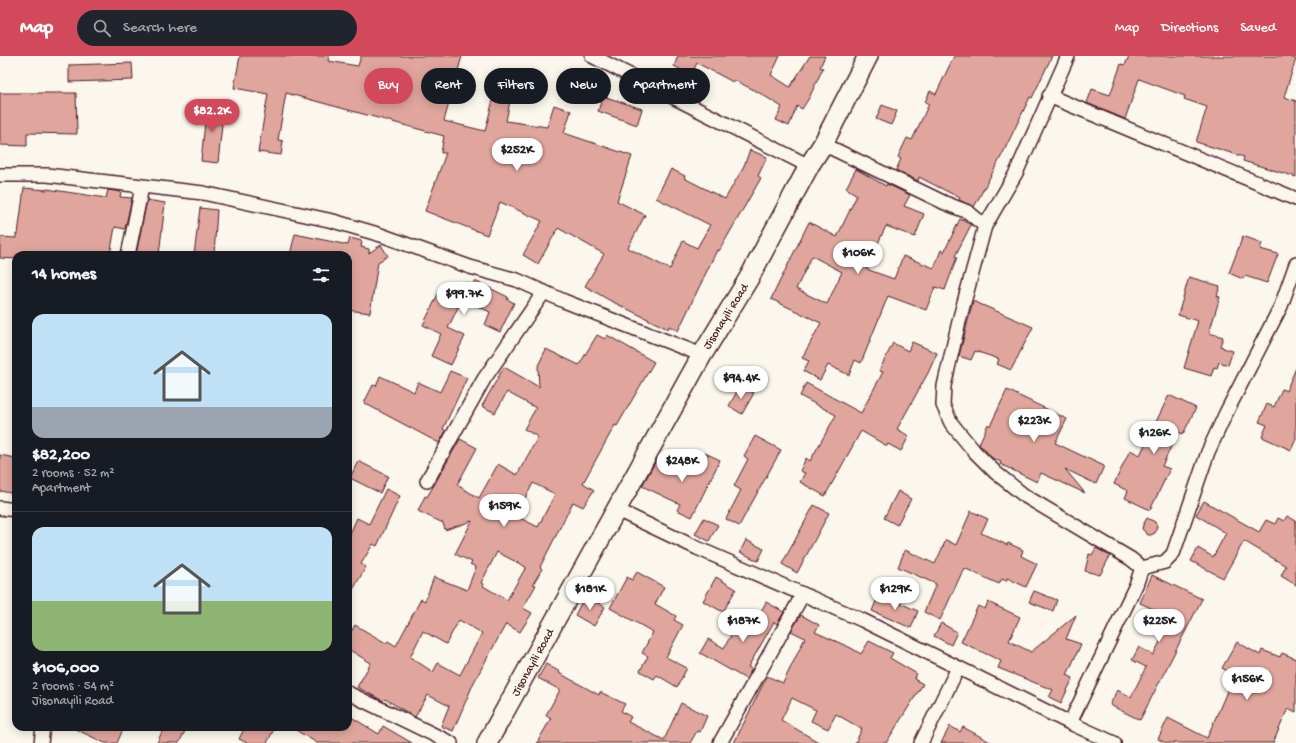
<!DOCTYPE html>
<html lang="en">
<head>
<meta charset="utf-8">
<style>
	:root { --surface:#171b24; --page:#20242c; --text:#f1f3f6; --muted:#9ea1a6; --line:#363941; --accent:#d1495b }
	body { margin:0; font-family:"Gochi Hand",sans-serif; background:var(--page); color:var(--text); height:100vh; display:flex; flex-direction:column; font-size:15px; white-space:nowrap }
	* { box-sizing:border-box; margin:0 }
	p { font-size:13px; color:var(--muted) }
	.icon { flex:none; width:22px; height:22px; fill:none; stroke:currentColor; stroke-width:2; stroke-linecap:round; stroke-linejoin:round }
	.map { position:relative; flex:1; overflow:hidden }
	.drawer { position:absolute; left:12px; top:195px; width:340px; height:480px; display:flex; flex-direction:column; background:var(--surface); border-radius:12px; box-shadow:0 2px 10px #0003 }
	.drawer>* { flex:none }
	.banner { position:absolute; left:364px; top:12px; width:380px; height:36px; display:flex; gap:8px }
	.price { position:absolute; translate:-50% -34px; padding:0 9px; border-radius:14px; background:#fff; color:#222; font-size:13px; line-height:26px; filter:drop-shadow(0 1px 2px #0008) }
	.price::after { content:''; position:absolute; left:50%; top:24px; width:12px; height:9px; margin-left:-6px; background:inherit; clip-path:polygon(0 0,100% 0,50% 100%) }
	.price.on { background:var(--accent); color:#fff }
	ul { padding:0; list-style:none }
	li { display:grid; align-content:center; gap:8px; height:212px; padding:0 20px }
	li+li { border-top:1px solid var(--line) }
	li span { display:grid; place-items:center; height:124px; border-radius:12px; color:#555 }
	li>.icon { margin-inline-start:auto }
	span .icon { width:72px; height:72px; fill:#fffc; stroke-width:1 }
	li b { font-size:17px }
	h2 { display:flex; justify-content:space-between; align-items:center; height:48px; padding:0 20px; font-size:17px }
	.tag { padding:0 14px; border-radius:18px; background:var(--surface); box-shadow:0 2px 10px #0003; font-size:14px; line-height:36px }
	.tag.on { background:var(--accent); color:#fff }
	header { display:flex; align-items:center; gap:24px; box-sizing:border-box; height:56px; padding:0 20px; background:var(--accent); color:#fff }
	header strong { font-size:19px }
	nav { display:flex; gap:22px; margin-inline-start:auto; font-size:14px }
	.search { width:280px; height:36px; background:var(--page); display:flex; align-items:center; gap:10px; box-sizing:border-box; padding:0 14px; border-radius:22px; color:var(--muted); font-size:15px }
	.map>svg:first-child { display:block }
	.building { fill:#e0a69d; stroke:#4a1f2b; fill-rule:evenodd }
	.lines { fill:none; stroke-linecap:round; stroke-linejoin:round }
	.street-casing { stroke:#4a1f2b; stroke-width:16 }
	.secondary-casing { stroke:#4a1f2b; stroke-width:22 }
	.street { stroke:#fbf7ec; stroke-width:13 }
	.secondary { stroke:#fbf7ec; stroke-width:19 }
	.labels { text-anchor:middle; stroke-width:3.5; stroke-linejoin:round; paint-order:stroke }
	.street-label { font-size:12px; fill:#4a1f2b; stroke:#fbf7ec }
</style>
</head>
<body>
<header>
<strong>Map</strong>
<div class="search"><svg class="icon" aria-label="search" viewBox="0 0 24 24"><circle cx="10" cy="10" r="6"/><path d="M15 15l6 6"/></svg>Search here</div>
<nav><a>Map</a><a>Directions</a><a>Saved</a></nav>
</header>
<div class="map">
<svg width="1296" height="687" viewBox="0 0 1296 687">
	<rect width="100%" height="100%" fill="#fbf7ec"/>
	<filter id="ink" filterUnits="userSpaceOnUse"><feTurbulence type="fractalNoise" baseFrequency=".025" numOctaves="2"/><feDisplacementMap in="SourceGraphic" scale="8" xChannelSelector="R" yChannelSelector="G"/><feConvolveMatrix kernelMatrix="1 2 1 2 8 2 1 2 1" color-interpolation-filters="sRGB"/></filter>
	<g filter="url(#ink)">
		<g class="building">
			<polygon points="240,0 329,0 328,5 358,10 361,0 462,0 444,65 485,75 494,40 510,45 506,65 547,71 554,49 571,55 564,77 632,100 617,145 645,159 628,192 670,213 683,185 697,192 710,169 656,142 671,113 685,120 684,122 725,143 743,112 750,94 767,101 758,120 761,122 719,195 717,194 678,275 669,270 668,273 609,244 585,230 604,198 558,172 538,208 523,199 542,165 500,146 487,179 425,155 446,97 441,97 444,80 286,37 278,84 283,85 281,99 258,96 268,38 234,32"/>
			<polygon points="678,0 780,0 771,19 790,31 810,0 825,0 820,11 823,12 809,42 802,53 797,50 789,70 776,64 782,51 758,36 734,24 733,26 697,7 691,19 674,10"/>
			<polygon points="954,0 1052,0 1032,42 1030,41 1003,97 974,151 959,144 960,142 919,121 918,125 896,114 901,103 898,101 907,82 912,84 929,48 925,46 930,35 936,38"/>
			<polygon points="1129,0 1286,0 1296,3 1284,41 1296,45 1296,121 1243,105 1244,101 1196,86 1207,51 1184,43 1185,40 1139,23 1125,63 1087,47 1092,33 1110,39 1121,8 1125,9"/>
			<polygon points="132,7 133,24 69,26 69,9"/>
			<polygon points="0,37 76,37 77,78 27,77 27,90 0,89"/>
			<polygon points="603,40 642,53 637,69 598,55"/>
			<polygon points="207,47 224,49 218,107 201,105"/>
			<polygon points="882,49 897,55 891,69 876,63"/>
			<path d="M856,113L886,130L887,128L910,139L904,150L924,158L915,181L886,170L866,213L894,223L903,200L934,212L941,194L944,196L960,163L971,169L955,200L957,201L945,234L935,231L926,254L888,240L861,307L855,304L849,319L828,309L820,324L803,315L809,305L802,302L821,267L771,243L809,166L837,181L857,139L846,132ZM812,200L842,216L827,248L796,233Z"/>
			<polygon points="24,132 47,134 47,133 106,142 108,134 121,136 120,141 132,142 125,173 115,171 110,199 50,199 33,196 33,199 16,199 16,203 0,202 0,181 16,182 16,178 18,178"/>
			<polygon points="147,144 165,147 159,199 136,199"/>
			<polygon points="200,152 217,154 214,199 194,199"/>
			<polygon points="295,178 348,189 350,182 362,185 361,191 369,193 369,197 381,189 388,200 378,206 370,257 348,254 348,199 290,199"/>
			<polygon points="1243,180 1262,187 1260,193 1278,198 1267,227 1245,220 1243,223 1229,217"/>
			<polygon points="1189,221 1220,230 1217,240 1220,241 1209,277 1223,281 1220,290 1223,291 1223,292 1233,295 1228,309 1219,306 1217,312 1214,311 1211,320 1184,312 1198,265 1178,259"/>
			<polygon points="475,225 508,241 507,243 514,247 500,276 485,269 490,256 462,243 448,272 465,280 451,309 431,300 441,278 423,269 442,230 459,239 466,226 473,229"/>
			<polygon points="973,245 1033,271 1011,314 997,308 999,303 975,295 971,304 959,300"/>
			<path d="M597,279L605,283L607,279L654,306L617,370L615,369L583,427L594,434L583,451L573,446L540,511L542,513L533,528L536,529L523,552L532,557L520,576L506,568L474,626L453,675L441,670L449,650L428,639L415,661L385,643L383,645L357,631L371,607L348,593V581L355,569L386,587L388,585L396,590L421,543L425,545L434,521L467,534L476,511L470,508L472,506L455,498L472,465L445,474L443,467L418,455L425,440L427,441L434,429L460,383L477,392L457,429L479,442L498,408L517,419L538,381L524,373L536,352L507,336L495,357L482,350L504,311L539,331L538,310L546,293L579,309ZM533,427L555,438L538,471L516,460ZM497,496L526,511L507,544L483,530L484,528L481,527ZM459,564L482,577L460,619L438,607L433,616L410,601L423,575L446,588Z"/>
			<polygon points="912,286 937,297 928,317 897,373 909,380 901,395 888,388 887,390 861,375 825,440 800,426 805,417 800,415 806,402 810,405 836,359 800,340 806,327 861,357 883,316 879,315 893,287 908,295"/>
			<polygon points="1296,312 1296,383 1291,394 1262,381 1267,369 1259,366 1267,348 1274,351 1282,333 1286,335"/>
			<polygon points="450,315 467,322 443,373 446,375 439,387 364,347 373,329 376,330 380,320 414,336 418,326 440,336"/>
			<polygon points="740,330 754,337 742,358 729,350"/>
			<polygon points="1007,334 1067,363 1055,387 1104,410 1096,428 1065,413 1085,437 1041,417 1037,426 1000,408 1001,406 992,402 985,394 985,393 980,390 979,388 988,368 990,370"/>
			<polygon points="1169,339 1196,352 1183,378 1178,376 1162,410 1170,413 1150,454 1125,442 1128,435 1114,428 1130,394 1140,399"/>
			<polygon points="755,380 781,394 739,470 726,463 741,434 734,430 748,403 744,400"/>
			<polygon points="705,397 720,404 692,461 677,454 680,448 642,430 657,403 687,418 690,413 695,415"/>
			<polygon points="0,399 16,402 16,438 0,435"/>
			<polygon points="358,405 388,420 380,437 350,422"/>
			<polygon points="386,433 400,440 377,490 373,488 361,508 366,511 348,542 348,482 357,462 369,468"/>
			<polygon points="898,435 911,443 897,469 884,462"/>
			<polygon points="1204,445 1259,476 1266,464 1275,468 1278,462 1284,465 1287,460 1296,465 1296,529 1281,520 1286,510 1244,485 1223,522 1191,505 1198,492 1213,501 1226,477 1196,459"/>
			<polygon points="814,449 829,457 797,517 782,508"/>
			<polygon points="971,455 988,463 981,477 1007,489 1008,487 1023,494 1021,500 1037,508 1026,531 1007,522 1006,525 1002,523 999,528 964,512 940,564 924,556 936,528 898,511 905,494 935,508 946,484 956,489"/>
			<polygon points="704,462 718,469 709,485 695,478"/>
			<polygon points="1147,462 1155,466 1157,470 1155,477 1151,479 1148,479 1142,473 1143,469"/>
			<polygon points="746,484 764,493 758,505 740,496"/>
			<polygon points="1096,492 1110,500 1100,519 1085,515 1089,498 1092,499"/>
			<polygon points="637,516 664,531 655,548 676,560 674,564 683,569 666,601 687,612 677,631 657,619 654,623 640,615 648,600 642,597 653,576 610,552 627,521 632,524"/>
			<polygon points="1152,519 1202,543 1140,664 1110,649 1117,634 1131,641 1146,611 1132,604 1139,591 1153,599 1173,562 1140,547"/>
			<polygon points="716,521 736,533 723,556 703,545"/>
			<polygon points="1034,535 1057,544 1053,555 1029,546"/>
			<polygon points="879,538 918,555 911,572 872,555"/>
			<polygon points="585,540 605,551 594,570 575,559"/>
			<polygon points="766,546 784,556 777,568 774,566 748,611 752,613 746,623 700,597 708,583 724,592 735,572 748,580"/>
			<polygon points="988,546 1020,561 1009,585 1031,596 1076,559 1066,583 1081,588 1067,619 1073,622 1061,647 1049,641 1053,634 998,612 1001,605 961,586 978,550 985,553"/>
			<polygon points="801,559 819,569 815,576 851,592 861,598 869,585 893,597 890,602 917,618 914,623 923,628 886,687 855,687 862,673 836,658 828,673 811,665 816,654 792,642 781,664 820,687 734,687 767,620 783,627 805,582 791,575"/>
			<polygon points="941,567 957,576 951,589 934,580"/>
			<polygon points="1237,586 1260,599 1262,594 1280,601 1282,597 1296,603 1296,656 1288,652 1273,687 1166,687 1158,683 1168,662 1207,682 1234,619 1222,612"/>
			<polygon points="546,608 560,616 559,617 599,639 600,636 625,648 621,655 631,661 628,666 664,684 681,647 707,660 700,676 697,675 690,687 537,687 551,662 546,659 560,634 538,622"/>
			<polygon points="348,659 379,678 383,670 412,687 317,687 291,671 348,671"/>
			<polygon points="950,670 960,676 963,671 992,687 941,687"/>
			<polygon points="71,671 124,671 117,687 105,687"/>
			<polygon points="164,671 187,671 179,687 157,687"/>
			<polygon points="245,671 275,671 267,687 247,687 239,683"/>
		</g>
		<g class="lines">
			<g class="street-casing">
				<g id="street">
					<polyline points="592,0 809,110"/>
					<polyline points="1049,40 1296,143"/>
					<polyline points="823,88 945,147 968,156 985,170 1016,117 1068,0"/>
					<polyline points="0,119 47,119 203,137 333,165 381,179 470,211 517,224 564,245 702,299"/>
					<polyline points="985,170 960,261 944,330 943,349 951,367 974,395 996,417 1025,440 1131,503 1142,512"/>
					<polyline points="128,199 142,131"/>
					<polyline points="427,425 484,323 544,236"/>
					<polyline points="0,452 16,454"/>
					<polyline points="617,454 697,492 862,564 1070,667 1114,687"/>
					<polyline points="348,637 451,687"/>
					<polyline points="1070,667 1136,529 1142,512 1165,506 1173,498 1208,396 1226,357 1281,250 1296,208"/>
					<polyline points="41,687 43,671"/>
					<polyline points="720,687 803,538"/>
					<polyline points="921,687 958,612"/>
				</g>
			</g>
			<g class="secondary-casing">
				<polyline id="secondary" points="487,687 702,299 749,222 809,110 823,88 868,0"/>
			</g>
			<use href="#street" class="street"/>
			<use href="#secondary" class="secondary"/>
		</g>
	</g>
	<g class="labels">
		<g class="street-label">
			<text transform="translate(725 260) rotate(-58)" y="4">Jisonayili Road</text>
			<text transform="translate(532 606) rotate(-61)" y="4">Jisonayili Road</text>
		</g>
	</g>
</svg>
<b class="price on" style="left:212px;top:77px">$82.2K</b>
<b class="price" style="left:517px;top:116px">$252K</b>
<b class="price" style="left:858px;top:219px">$106K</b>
<b class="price" style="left:464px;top:260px">$99.7K</b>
<b class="price" style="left:741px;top:344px">$94.4K</b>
<b class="price" style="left:1034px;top:387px">$223K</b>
<b class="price" style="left:1154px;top:399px">$126K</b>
<b class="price" style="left:682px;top:427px">$248K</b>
<b class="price" style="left:504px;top:472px">$159K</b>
<b class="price" style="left:590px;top:555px">$181K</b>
<b class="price" style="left:895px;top:555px">$129K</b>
<b class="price" style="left:743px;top:587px">$187K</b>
<b class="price" style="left:1159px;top:587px">$225K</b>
<b class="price" style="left:1247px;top:645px">$156K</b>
<div class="banner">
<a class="tag on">Buy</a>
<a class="tag">Rent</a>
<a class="tag">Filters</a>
<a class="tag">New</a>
<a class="tag">Apartment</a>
</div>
<section class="drawer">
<h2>14 homes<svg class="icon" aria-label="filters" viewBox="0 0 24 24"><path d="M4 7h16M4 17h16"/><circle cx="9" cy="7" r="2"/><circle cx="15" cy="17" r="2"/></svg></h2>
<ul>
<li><span style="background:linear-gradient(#bfe0f5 75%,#9aa5b1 0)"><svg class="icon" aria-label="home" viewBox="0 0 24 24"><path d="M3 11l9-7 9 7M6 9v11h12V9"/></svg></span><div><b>$82,200</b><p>2 rooms · 52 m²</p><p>Apartment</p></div></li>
<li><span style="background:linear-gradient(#bfe0f5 60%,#8fb573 0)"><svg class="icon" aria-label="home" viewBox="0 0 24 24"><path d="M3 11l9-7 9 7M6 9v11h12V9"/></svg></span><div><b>$106,000</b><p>2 rooms · 54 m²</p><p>Jisonayili Road</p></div></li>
</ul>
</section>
</div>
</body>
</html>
